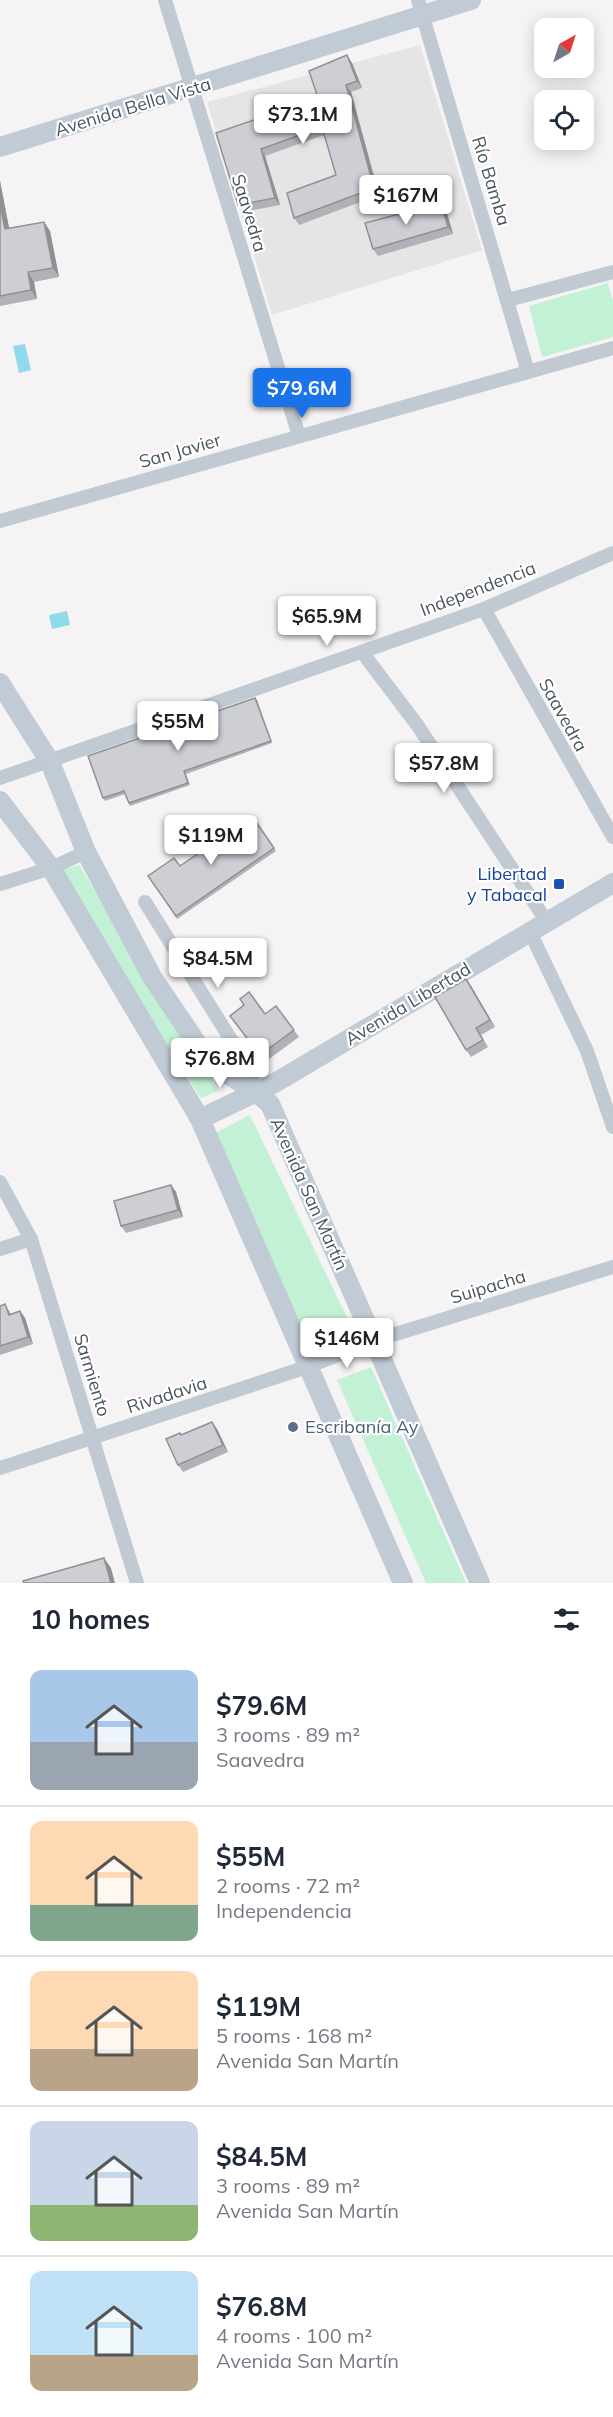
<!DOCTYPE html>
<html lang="en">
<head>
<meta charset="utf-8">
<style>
	:root { --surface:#fff; --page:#f6f6f7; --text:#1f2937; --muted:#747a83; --line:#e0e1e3; --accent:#1a73e8 }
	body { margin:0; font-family:Mulish,sans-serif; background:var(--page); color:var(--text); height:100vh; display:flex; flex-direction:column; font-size:22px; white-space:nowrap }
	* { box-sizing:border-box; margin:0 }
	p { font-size:20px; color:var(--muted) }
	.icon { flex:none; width:33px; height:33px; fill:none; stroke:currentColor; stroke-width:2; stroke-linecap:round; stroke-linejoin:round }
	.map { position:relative; height:1583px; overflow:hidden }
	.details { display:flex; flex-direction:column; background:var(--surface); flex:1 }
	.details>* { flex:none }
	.needle { width:39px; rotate:39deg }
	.fabs { position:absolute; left:534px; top:18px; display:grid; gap:12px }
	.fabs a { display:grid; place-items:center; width:60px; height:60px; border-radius:12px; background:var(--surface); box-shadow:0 3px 15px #0003; font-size:30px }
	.price { position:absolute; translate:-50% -51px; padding:0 14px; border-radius:6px; background:#fff; color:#222; font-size:20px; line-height:39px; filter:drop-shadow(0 2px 3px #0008) }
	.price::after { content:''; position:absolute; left:50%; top:36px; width:18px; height:14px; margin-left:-9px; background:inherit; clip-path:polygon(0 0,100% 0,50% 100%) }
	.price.selected { background:var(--accent); color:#fff }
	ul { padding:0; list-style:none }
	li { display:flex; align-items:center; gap:18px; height:150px; padding:0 30px }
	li+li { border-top:2px solid var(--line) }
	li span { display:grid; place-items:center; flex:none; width:168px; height:120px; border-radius:12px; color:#555 }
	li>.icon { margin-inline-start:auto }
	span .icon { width:72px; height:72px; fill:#fffc; stroke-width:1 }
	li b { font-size:26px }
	h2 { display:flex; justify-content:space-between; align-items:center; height:72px; padding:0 30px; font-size:26px }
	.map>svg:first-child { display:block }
	.education { fill:#e6e4e5 }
	.green { fill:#c3f1d5 }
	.water { fill:#90daee }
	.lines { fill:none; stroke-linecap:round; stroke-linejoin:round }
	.street { stroke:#c1cad2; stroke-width:14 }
	.secondary { stroke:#c1cbd6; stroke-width:20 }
	.wall { fill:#b0b2b7 }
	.shaded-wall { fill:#909195 }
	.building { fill:#cdcfd5; stroke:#909195; stroke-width:1.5 }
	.transit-dot { fill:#1a4fb4; stroke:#fff; stroke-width:2 }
	.service-dot { fill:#5c6f8a; stroke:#fff; stroke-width:2 }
	.labels { text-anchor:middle; stroke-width:4.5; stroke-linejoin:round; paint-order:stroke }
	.street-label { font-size:18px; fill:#4a5661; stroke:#fff }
	.transit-label { font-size:18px; fill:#164399; stroke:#fff; text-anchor:end }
	.service-label { font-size:18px; fill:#4e5e75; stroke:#fff; text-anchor:start }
</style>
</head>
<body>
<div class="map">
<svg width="613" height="1583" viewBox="0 0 613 1583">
	<rect width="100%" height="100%" fill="#f5f3f3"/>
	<polygon class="education" points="420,45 482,250 272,315 207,102"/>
	<g class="green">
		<polygon points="608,283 613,301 613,337 542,357 529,306"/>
		<polygon points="79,865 218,1091 201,1098 56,872"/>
		<polygon points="250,1115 353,1330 312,1350 207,1137"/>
		<polygon points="371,1367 466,1583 426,1583 337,1380"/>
	</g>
	<g class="water">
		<polygon points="25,344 31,370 19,373 13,346"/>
		<polygon points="67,611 70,625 52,629 49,615"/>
	</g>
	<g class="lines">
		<g class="street">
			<polyline points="165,0 299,436"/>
			<polyline points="418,0 528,372"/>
			<polyline points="508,300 613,272"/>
			<polyline points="0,521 613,348"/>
			<polyline points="484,609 613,837"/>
			<polyline points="362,652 418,726 547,922"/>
			<polyline points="0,778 484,609 613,553"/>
			<polyline points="0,884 51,868 86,852"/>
			<polyline points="145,902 250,1070 256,1092"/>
			<polyline points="530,932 587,1051 613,1127"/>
			<polyline points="0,1182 31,1239 137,1583"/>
			<polyline points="0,1249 31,1239"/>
			<polyline points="0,1468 310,1366 373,1341 613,1267"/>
		</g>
		<g class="secondary">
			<polyline points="0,147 471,0"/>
			<polyline points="0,683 50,762 86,852 152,977 200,1048 229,1075 256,1092 270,1104 480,1583"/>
			<polyline points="0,801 51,868 200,1119 403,1583"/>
			<polyline points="200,1119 273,1084 613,883"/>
		</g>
	</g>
	<g class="wall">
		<polygon points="352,63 362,88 351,92 379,195 299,225 294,218 336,175 324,135 265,156 280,205 243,212 238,205 216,133 318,98"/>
		<polygon points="0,181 9,228 44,222 50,231 59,277 34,282 37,299 0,306"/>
		<polygon points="446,210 453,234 378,256 373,249"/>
		<polygon points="255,698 272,743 186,774 190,785 130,806 125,794 105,801 103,798"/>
		<polygon points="252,816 276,851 177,919 148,876 180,866"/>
		<polygon points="471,986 495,1027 481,1035 488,1047 471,1057 466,1050"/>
		<polygon points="276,1006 299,1037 265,1062 230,1016 265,1014"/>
		<polygon points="171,1185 176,1192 183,1217 126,1233 121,1226"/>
		<polygon points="5,1304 11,1314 20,1311 25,1318 33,1344 0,1355 0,1306"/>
		<polygon points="212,1422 217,1429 228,1452 183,1472 178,1465 182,1435"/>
	</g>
	<g class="shaded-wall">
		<polygon points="347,55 352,63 362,88 357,81"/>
		<polygon points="346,85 351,92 379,195 374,188"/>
		<polygon points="261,149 265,156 280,205 275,198"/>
		<polygon points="0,181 11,238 5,229 0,205"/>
		<polygon points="441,203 446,210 453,234 448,227"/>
		<polygon points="44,222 50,231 59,277 53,268"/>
		<polygon points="28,272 34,282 37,299 31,290"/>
		<polygon points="255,698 257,700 272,743 271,741"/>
		<polygon points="466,979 471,986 495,1027 490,1020"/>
		<polygon points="171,1185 176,1192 183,1217 178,1210"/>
		<polygon points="20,1311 25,1318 33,1344 28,1337"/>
		<polygon points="212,1422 217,1429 228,1452 223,1445"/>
		<polygon points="104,1558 111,1568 115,1583 111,1583"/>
	</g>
	<g class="building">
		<polygon points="347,55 357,81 346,85 374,188 294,218 287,193 336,175 322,127 261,149 275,198 238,205 216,133 318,98 309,71"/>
		<polygon points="441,203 448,227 373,249 365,223"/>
		<polygon points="0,205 5,229 44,222 53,268 28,272 31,290 0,296"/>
		<polygon points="255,698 271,741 184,771 188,783 129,803 124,791 103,798 88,756"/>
		<polygon points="252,816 274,848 176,916 148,876 174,858 180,866"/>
		<polygon points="466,979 490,1020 476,1028 483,1040 466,1050 435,997"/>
		<polygon points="249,992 265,1014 276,1006 294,1030 260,1055 230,1016 244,1005 240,999"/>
		<polygon points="171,1185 178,1210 121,1226 114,1201"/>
		<polygon points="5,1304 9,1315 20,1311 28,1337 0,1346 0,1306"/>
		<polygon points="212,1422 223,1445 178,1465 166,1439 180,1433 181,1435"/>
		<polygon points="104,1558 111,1583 24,1583 23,1581"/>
	</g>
	<rect class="transit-dot" x="553" y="878" width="12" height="12" rx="3"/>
	<circle class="service-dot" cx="293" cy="1427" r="6"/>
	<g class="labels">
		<g class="street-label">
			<text transform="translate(133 107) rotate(-17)" y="6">Avenida Bella Vista</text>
			<text transform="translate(491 181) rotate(73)" y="6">Río Bamba</text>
			<text transform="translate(249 213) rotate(73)" y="6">Saavedra</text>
			<text transform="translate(180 451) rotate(-16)" y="6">San Javier</text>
			<text transform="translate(478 589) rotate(-21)" y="6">Independencia</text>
			<text transform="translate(563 715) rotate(61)" y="6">Saavedra</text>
			<text transform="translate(408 1004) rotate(-31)" y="6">Avenida Libertad</text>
			<text transform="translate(309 1194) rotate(66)" y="6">Avenida San Martín</text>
			<text transform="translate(488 1287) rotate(-17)" y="6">Suipacha</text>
			<text transform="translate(92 1375) rotate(73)" y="6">Sarmiento</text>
			<text transform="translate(167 1395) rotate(-18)" y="6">Rivadavia</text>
		</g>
		<g class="transit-label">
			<text x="547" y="880">Libertad<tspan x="547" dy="21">y Tabacal</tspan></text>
		</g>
		<g class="service-label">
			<text x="305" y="1433">Escribanía Ay</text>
		</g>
	</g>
</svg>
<div class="fabs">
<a><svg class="needle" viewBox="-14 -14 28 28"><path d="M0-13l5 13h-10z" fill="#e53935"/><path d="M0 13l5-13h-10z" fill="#747a83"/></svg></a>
<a><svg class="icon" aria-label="locate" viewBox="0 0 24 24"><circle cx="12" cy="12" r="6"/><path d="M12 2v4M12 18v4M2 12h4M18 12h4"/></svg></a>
</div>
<b class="price" style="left:303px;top:145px">$73.1M</b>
<b class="price" style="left:406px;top:226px">$167M</b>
<b class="price selected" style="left:302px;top:419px">$79.6M</b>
<b class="price" style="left:327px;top:647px">$65.9M</b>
<b class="price" style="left:178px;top:752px">$55M</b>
<b class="price" style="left:444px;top:794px">$57.8M</b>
<b class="price" style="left:211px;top:866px">$119M</b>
<b class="price" style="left:218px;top:989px">$84.5M</b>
<b class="price" style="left:220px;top:1089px">$76.8M</b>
<b class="price" style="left:347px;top:1369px">$146M</b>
</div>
<section class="details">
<h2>10 homes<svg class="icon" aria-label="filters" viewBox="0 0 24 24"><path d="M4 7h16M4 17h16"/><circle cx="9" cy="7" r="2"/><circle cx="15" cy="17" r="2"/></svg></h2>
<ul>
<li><span style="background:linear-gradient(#a9c7e8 60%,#9aa5b1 0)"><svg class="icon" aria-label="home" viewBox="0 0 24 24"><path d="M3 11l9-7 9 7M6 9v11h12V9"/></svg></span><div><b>$79.6M</b><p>3 rooms · 89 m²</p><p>Saavedra</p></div></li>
<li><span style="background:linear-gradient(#ffd9b3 70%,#7fa58c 0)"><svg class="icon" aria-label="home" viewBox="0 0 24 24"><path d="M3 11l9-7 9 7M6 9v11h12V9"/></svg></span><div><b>$55M</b><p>2 rooms · 72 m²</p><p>Independencia</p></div></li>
<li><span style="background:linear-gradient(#ffd9b3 65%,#b9a48a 0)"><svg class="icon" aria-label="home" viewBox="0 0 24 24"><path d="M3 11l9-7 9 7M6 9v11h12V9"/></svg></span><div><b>$119M</b><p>5 rooms · 168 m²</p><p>Avenida San Martín</p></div></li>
<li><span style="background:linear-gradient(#c9d6e8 70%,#8fb573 0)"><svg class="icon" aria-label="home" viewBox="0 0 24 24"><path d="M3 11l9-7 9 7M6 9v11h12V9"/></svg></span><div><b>$84.5M</b><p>3 rooms · 89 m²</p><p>Avenida San Martín</p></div></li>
<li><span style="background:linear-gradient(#bfe0f5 70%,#b9a48a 0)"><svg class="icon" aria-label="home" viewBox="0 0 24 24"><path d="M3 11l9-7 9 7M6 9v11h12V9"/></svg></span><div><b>$76.8M</b><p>4 rooms · 100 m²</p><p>Avenida San Martín</p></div></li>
</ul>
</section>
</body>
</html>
